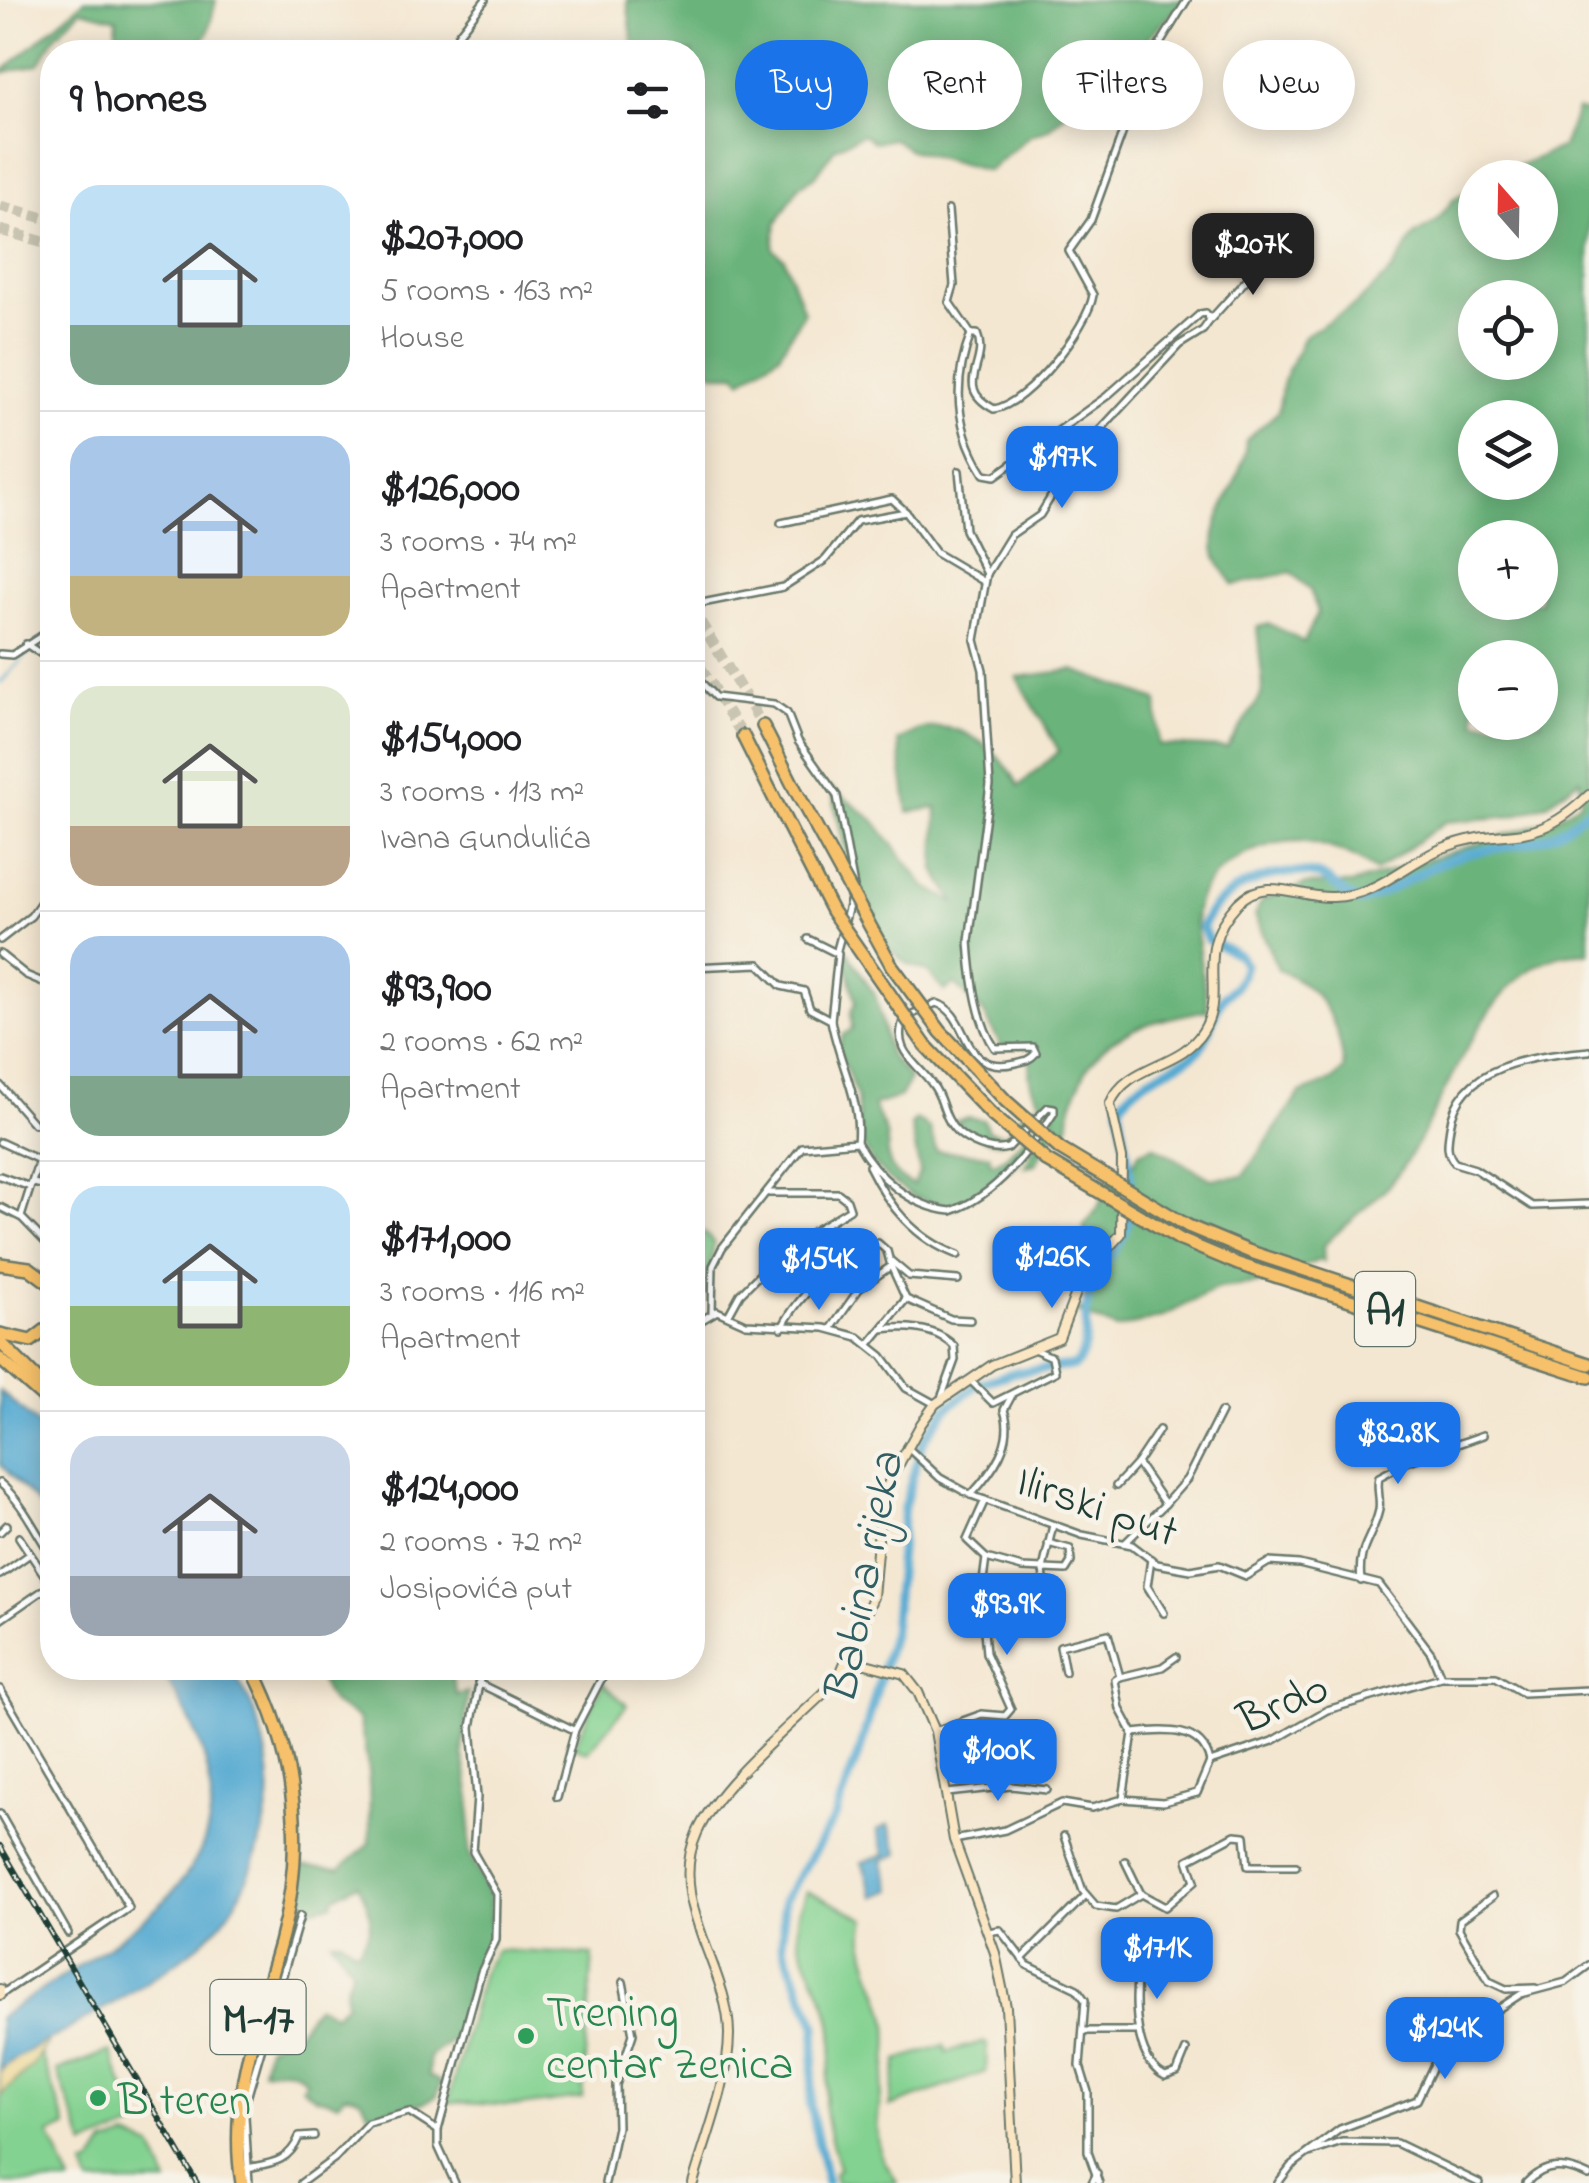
<!DOCTYPE html>
<html lang="en">
<head>
<meta charset="utf-8">
<style>
	:root { --surface:#fff; --page:#f2f2f2; --text:#202124; --muted:#757577; --line:#e0e0e0; --accent:#1a73e8 }
	body { margin:0; font-family:"Indie Flower",sans-serif; background:var(--page); color:var(--text); height:100vh; display:flex; flex-direction:column; font-size:38px; white-space:nowrap }
	* { box-sizing:border-box; margin:0 }
	p { font-size:32px; color:var(--muted) }
	.icon { flex:none; width:55px; height:55px; fill:none; stroke:currentColor; stroke-width:2; stroke-linecap:round; stroke-linejoin:round }
	.map { position:relative; flex:1; overflow:hidden }
	.panel { position:absolute; left:40px; top:40px; width:665px; height:1640px; display:flex; flex-direction:column; background:var(--surface); border-radius:40px; box-shadow:0 5px 25px #0003 }
	.panel>* { flex:none }
	.banner { position:absolute; left:735px; top:40px; width:702px; height:90px; display:flex; gap:20px }
	.needle { width:65px; rotate:340deg }
	.tools { position:absolute; left:1458px; top:160px; display:grid; gap:20px }
	.tools a { display:grid; place-items:center; width:100px; height:100px; border-radius:50%; background:var(--surface); box-shadow:0 5px 25px #0003; font-size:50px }
	.price { position:absolute; translate:-50% -85px; padding:0 22px; border-radius:20px; background:var(--accent); color:#fff; font-size:32px; line-height:65px; filter:drop-shadow(0 2px 5px #0008) }
	.price::after { content:''; position:absolute; left:50%; top:60px; width:30px; height:22px; margin-left:-15px; background:inherit; clip-path:polygon(0 0,100% 0,50% 100%) }
	.price.on { background:#222; color:#fff }
	ul { padding:0; list-style:none }
	li { display:flex; align-items:center; gap:30px; height:250px; padding:0 30px }
	li+li { border-top:2px solid var(--line) }
	li span { display:grid; place-items:center; flex:none; width:280px; height:200px; border-radius:30px; color:#555 }
	li>.icon { margin-inline-start:auto }
	span .icon { width:120px; height:120px; fill:#fffc; stroke-width:1 }
	li b { font-size:42px }
	h2 { display:flex; justify-content:space-between; align-items:center; height:120px; padding:0 30px; font-size:42px }
	.tag { padding:0 35px; border-radius:45px; background:var(--surface); box-shadow:0 5px 25px #0003; font-size:35px; line-height:90px }
	.tag.on { background:var(--accent); color:#fff }
	.map>svg:first-child { display:block }
	.green { fill:#83d291; stroke:#518862; stroke-width:2.5 }
	.forest { fill:#6ab47b; stroke:#447858; stroke-width:2.5; fill-rule:evenodd }
	.sand { fill:#eeda9e; stroke:#868c69; stroke-width:2.5 }
	.water { fill:#56aad2; stroke:#3a7483; stroke-width:2.5 }
	.lines { fill:none; stroke-linecap:round; stroke-linejoin:round }
	.stream { stroke:#56aad2; stroke-width:2.5 }
	.river { stroke:#56aad2; stroke-width:9 }
	.highway-tunnel { stroke:#c9c5b2; stroke-width:11; stroke-dasharray:11 5.5; stroke-linecap:butt }
	.street-casing { stroke:#6a786b; stroke-width:10 }
	.secondary-casing { stroke:#6a786b; stroke-width:12 }
	.highway-casing { stroke:#6a786b; stroke-width:16 }
	.street { stroke:#fff; stroke-width:5 }
	.secondary { stroke:#fbe6c4; stroke-width:8 }
	.highway { stroke:#f6c16b; stroke-width:11 }
	.rail-casing { stroke:#1f3d34; stroke-width:6 }
	.rail { stroke:#f7f3e8; stroke-width:2.5; stroke-dasharray:8; stroke-linecap:butt }
	.highway-bridge-casing { stroke:#6a786b; stroke-width:16; stroke-linecap:butt }
	.highway-bridge { stroke:#f6c16b; stroke-width:11 }
	.leisure-dot { fill:#2e9e5b; stroke:#f7f3e8; stroke-width:4 }
	.labels { text-anchor:middle; stroke-width:9; stroke-linejoin:round; paint-order:stroke }
	.shield { fill:#f7f3e8; stroke:#60746a; stroke-width:2.5 }
	.shield-label { font-size:42px; font-weight:bold; fill:#1f3d34 }
	.street-label { font-size:45px; fill:#1f3d34; stroke:#f7f3e8 }
	.leisure-label { font-size:45px; fill:#27864d; stroke:#f7f3e8; text-anchor:start }
	.water-label { font-size:48px; font-style:italic; fill:#305e63; stroke:#f7f3e8 }
</style>
</head>
<body>
<div class="map">
<svg width="1589" height="2183" viewBox="0 0 1589 2183">
	<rect width="100%" height="100%" fill="#f7f3e8"/>
	<filter id="ink" filterUnits="userSpaceOnUse"><feTurbulence type="fractalNoise" baseFrequency=".01" numOctaves="2"/><feDisplacementMap in="SourceGraphic" scale="20" xChannelSelector="R" yChannelSelector="G"/><feConvolveMatrix kernelMatrix="1 2 1 2 8 2 1 2 1" color-interpolation-filters="sRGB"/></filter>
	<filter id="wash" filterUnits="userSpaceOnUse"><feTurbulence type="fractalNoise" baseFrequency=".0048" numOctaves="4" result="noise"/><feDisplacementMap in="SourceGraphic" scale="40" xChannelSelector="R" yChannelSelector="G"/><feGaussianBlur stdDeviation="2.25" result="paint"/><feColorMatrix in="noise" values="0 0 0 0 0 0 0 0 0 0 0 0 0 0 0 0 0 1.4 0 .05"/><feComposite in="paint" operator="in"/></filter>
	<g filter="url(#wash)">
		<rect width="100%" height="100%" fill="#f4e7d1"/>
		<g class="green">
			<polygon points="703,1232 714,1243 701,1311 693,1317 693,1236"/>
			<polygon points="603,1683 627,1705 588,1752 574,1746"/>
			<path d="M807,1891L866,1919C857,1950 877,1981 885,2010C899,2060 869,2105 880,2150C882,2161 892,2171 897,2183H836L834,2172L839,2169C835,2150 826,2128 825,2108C824,2079 837,2056 831,2023C822,1973 779,1943 807,1891Z"/>
			<polygon points="496,1950 593,1955 582,2098 519,2106 448,2102 482,1973"/>
			<polygon points="982,2042 987,2044 986,2072 889,2107 898,2060 944,2045 947,2052"/>
			<polygon points="110,2051 139,2126 85,2146 57,2071"/>
			<polygon points="41,2054 67,2127 49,2134 71,2183 0,2183 0,2096"/>
			<polygon points="128,2137 152,2147 168,2183 90,2183 84,2167 92,2164 105,2144"/>
		</g>
		<g class="forest">
			<polygon points="85,0 216,0 208,33 193,52 114,52 117,19 81,10 56,35 39,64 1,73"/>
			<polygon points="627,0 1185,0 1122,64 1048,129 1029,136 988,171 910,150 894,139 874,142 863,134 835,148 816,176 799,186 776,224 773,249 784,258 804,312 779,355 742,380 736,374 715,374 693,358 692,52 634,52"/>
			<path d="M1577,110L1589,113V953C1488,945 1449,1104 1400,1171C1380,1199 1347,1222 1323,1246L1324,1262L1319,1260L1266,1283L1218,1288L1162,1317L1117,1329L1076,1312L1085,1307L1084,1226L1098,1208L1108,1180L1132,1167L1139,1152L1154,1146L1211,1179L1243,1176L1300,1093L1332,1081L1344,1069C1340,1024 1322,986 1278,970L1255,915L1262,900L1306,884H1352L1554,819L1581,801L1580,779L1547,804L1513,816L1445,822L1376,871C1357,856 1323,842 1298,841C1259,841 1202,869 1196,910C1193,930 1205,986 1208,1010C1153,1021 1098,1029 1078,1088C1074,1102 1068,1110 1069,1126L1052,1136L1035,1164L1025,1167L1037,1139L1054,1121L1053,1108C1028,1098 1025,1070 1034,1047L1001,1046L983,1012L955,984L944,991L928,972L906,963L890,950L866,915L854,887L831,788L874,820L925,886L955,903L935,870L937,808L908,812L898,741C906,737 919,729 928,728C967,722 1003,755 1019,786L1059,751L1017,677L1074,670L1157,700L1159,745L1227,748L1260,698L1263,686L1257,627L1270,624L1304,642L1318,612L1310,590L1291,572L1234,585C1229,577 1219,567 1216,557C1205,520 1246,479 1246,440L1278,412L1283,381L1304,336L1355,305L1392,271L1415,234L1436,222L1453,200L1475,187V242H1540V178L1492,177L1563,147ZM1475,298H1540V362H1475ZM1475,418H1540V482H1475ZM1475,538H1540V602H1475ZM1475,658H1540V722H1475Z"/>
			<path d="M848,952L876,997L889,1055L910,1079L900,1097L874,1105C875,1116 884,1123 886,1134C890,1161 884,1172 913,1185L920,1172L911,1125L916,1120L930,1128L936,1151L990,1155L991,1163C1014,1159 1019,1134 1040,1128L1018,1163L955,1208L914,1197L888,1179L872,1161L860,1140L857,1097L838,1048L843,1035L852,1029L851,1012L856,1002L844,954Z"/>
			<path d="M1037,1104V1116C1000,1149 997,1151 956,1121L968,1117L984,1120L988,1131L1006,1135L1027,1107Z"/>
			<path d="M332,1668H457L452,1679L457,1695L468,1692L463,1754L471,1798L469,1852L490,1897L491,1940L470,1978L455,2038L429,2057V2076L441,2082L437,2096L423,2103L368,2113C364,2100 358,2095 344,2095L338,2103L316,2097L302,2087L306,2081C294,2066 280,2068 262,2071L267,2047L297,2031L317,2005L334,2014L346,2004L345,1989L352,1969L331,1940H341L357,1951C377,1928 371,1909 358,1884L334,1898L333,1904L310,1909L302,1902L301,1866L340,1869L370,1844C370,1800 371,1762 358,1718L331,1702L316,1673Z"/>
		</g>
		<polygon class="sand" points="49,2039 32,2066 0,2096 0,2070 26,2049"/>
		<g class="water">
			<polygon points="0,1391 52,1437 52,1519 0,1464"/>
			<path d="M159,1668H230C259,1709 278,1769 266,1819C258,1855 245,1895 221,1923C190,1960 108,2007 65,2031C41,2045 21,2052 0,2070V2017C144,1920 292,1862 159,1668Z"/>
			<polygon points="889,1825 899,1854 883,1860 892,1890 874,1897 862,1862 885,1855 877,1830"/>
		</g>
		<g class="lines">
			<polyline class="stream" points="0,683 37,643 52,634"/>
			<path class="river" d="M827,2183L810,2105L816,2026L782,1945L784,1900L835,1817L861,1747L893,1631L904,1507L922,1443L946,1409L978,1384L1015,1372L1074,1366C1091,1352 1083,1320 1088,1299C1093,1272 1115,1256 1125,1231C1140,1193 1124,1145 1119,1106C1137,1079 1163,1073 1190,1057C1211,1044 1208,1022 1220,1003C1231,985 1236,994 1245,965L1239,955L1208,940L1202,927C1215,888 1283,863 1320,876C1335,882 1344,897 1360,902C1396,891 1424,866 1460,856C1514,841 1545,851 1589,808"/>
		</g>
	</g>
	<g filter="url(#ink)">
		<g class="lines">
			<g class="highway-tunnel">
				<polyline points="0,206 52,220"/>
				<polyline points="0,230 52,244"/>
				<polyline points="692,608 763,726"/>
				<polyline points="692,654 743,736"/>
			</g>
			<g class="street-casing">
				<g id="street">
					<polyline points="450,52 459,33 485,0"/>
					<polyline points="948,210 954,285 949,302 971,334"/>
					<polyline points="1210,320 1274,249"/>
					<polyline points="959,471 965,530 987,574"/>
					<polyline points="781,523 892,499 906,512"/>
					<polyline points="692,605 783,587 825,560 857,521 906,512 936,553 985,582"/>
					<polyline points="26,644 52,661"/>
					<polyline points="0,654 12,655 52,629"/>
					<polyline points="692,657 699,680 715,697 774,704 787,713 798,741 837,796 854,887 837,950"/>
					<polyline points="808,939 838,954 831,1020"/>
					<polyline points="0,940 31,916 52,886"/>
					<polyline points="0,954 26,975 52,986"/>
					<path d="M692,967L759,964L781,986L804,991L810,1009L831,1020C838,1061 862,1100 857,1142"/>
					<path d="M1589,1051C1537,1056 1459,1063 1450,1127C1448,1141 1445,1152 1455,1163L1475,1169L1532,1206L1589,1204"/>
					<polyline points="0,1085 34,1124"/>
					<polyline points="0,1142 39,1160 21,1217 52,1249"/>
					<path d="M869,1166C889,1207 915,1239 958,1255"/>
					<polyline points="0,1176 30,1187"/>
					<polyline points="33,1183 52,1187"/>
					<polyline points="0,1207 20,1217"/>
					<polyline points="890,1260 909,1276 958,1280"/>
					<polyline points="906,1299 951,1319 970,1320"/>
					<path d="M712,1312L713,1266L722,1248L802,1147L857,1142C876,1176 910,1207 951,1211C996,1196 1029,1151 1054,1113V1108L1048,1107L1008,1148C988,1153 957,1139 948,1119C942,1107 941,1095 932,1084C916,1061 891,1052 904,1018L936,1003C972,1014 958,1076 1016,1063C1025,1061 1030,1060 1036,1053L1033,1047L995,1048C976,1021 971,973 969,941L990,785L983,670L975,640L987,574L1011,535L1040,515L1075,457L1179,345L1203,330L1210,320L1206,313L1200,314L1107,396L995,476L984,474C955,429 952,383 971,334H977C990,364 951,386 994,409C1027,405 1088,327 1093,295L1069,251L1091,220L1147,65L1187,0"/>
					<polyline points="729,1314 740,1294 786,1248 850,1209 847,1200 838,1193 769,1193"/>
					<polyline points="692,1326 717,1311 746,1324 825,1328 858,1337 882,1356 906,1388 935,1404"/>
					<path d="M782,1328C795,1300 846,1244 878,1243L887,1251L891,1266L859,1289L831,1329"/>
					<path d="M882,1329C907,1326 935,1327 954,1346L955,1360L940,1401"/>
					<polyline points="870,1343 906,1299 891,1266"/>
					<polyline points="970,1380 993,1403 1055,1372 1052,1357 1036,1350"/>
					<polyline points="907,1447 940,1478 971,1495 1082,1535 1132,1545 1157,1564 1191,1570 1219,1565 1246,1576 1269,1562 1299,1564 1379,1584 1431,1653 1441,1677"/>
					<polyline points="1137,1463 1159,1430"/>
					<path d="M0,1483C24,1504 34,1530 52,1556"/>
					<polyline points="1116,1486 1137,1463 1165,1504 1125,1543"/>
					<path d="M971,1495C993,1471 1015,1442 1004,1410L1011,1397"/>
					<polyline points="1165,1504 1187,1479 1221,1412"/>
					<polyline points="0,1532 7,1525"/>
					<polyline points="19,1537 51,1585"/>
					<polyline points="986,1558 1022,1568 1066,1570 1071,1562 1070,1549 1048,1543"/>
					<polyline points="1151,1559 1147,1586 1164,1613"/>
					<polyline points="0,1575 30,1554"/>
					<path d="M1361,1581C1357,1546 1372,1541 1379,1510C1381,1498 1376,1489 1379,1477L1407,1462L1483,1435"/>
					<polyline points="1046,1598 1043,1569 1053,1525"/>
					<polyline points="0,1620 52,1584"/>
					<polyline points="1065,1672 1060,1646 1108,1634 1120,1677 1115,1680 1120,1709 1133,1733"/>
					<polyline points="1120,1677 1162,1667 1176,1657"/>
					<polyline points="478,1683 574,1730"/>
					<polyline points="0,1689 129,1908 3,1993"/>
					<polyline points="935,1731 982,1714 1005,1716 1011,1709 986,1653 981,1597 986,1558 967,1540 985,1500"/>
					<polyline points="947,1793 1011,1786 1047,1790"/>
					<polyline points="557,1797 575,1730 607,1668"/>
					<polyline points="1123,1799 1163,1802 1197,1793 1210,1762"/>
					<polyline points="0,1814 68,1933"/>
					<polyline points="1064,1836 1083,1891 1096,1906 1116,1909 1141,1894"/>
					<path d="M954,1840L1005,1830L1062,1803L1092,1808L1123,1799L1133,1733C1163,1730 1202,1725 1210,1762L1273,1741L1327,1710L1441,1677H1496L1523,1693L1589,1690"/>
					<polyline points="1125,1861 1141,1894 1165,1907 1195,1881 1188,1860 1235,1835 1245,1836 1248,1866 1296,1866"/>
					<polyline points="1493,1896 1460,1920 1459,1929 1489,1981 1506,1989 1535,1988"/>
					<path d="M1163,1925L1146,1934C1133,1968 1127,2057 1165,2076L1177,2072L1186,2050"/>
					<polyline points="988,1932 1000,1930 1027,1965 1077,1989 1085,2000 1080,2066 1088,2092 1088,2152 1099,2183"/>
					<polyline points="1022,1959 1086,1895"/>
					<polyline points="1084,2031 1138,2031"/>
					<polyline points="245,2105 300,1916"/>
					<polyline points="245,2116 249,2183"/>
					<polyline points="1309,2153 1342,2142 1396,2143 1479,2183"/>
					<path d="M247,2168C272,2163 289,2162 299,2137L314,2136"/>
					<polyline points="301,2183 335,2158 368,2123 409,2112 437,2130"/>
					<polyline points="455,2183 438,2146 438,2130 481,1972 496,1940 497,1894 473,1852 477,1797 471,1727 482,1668"/>
					<polyline points="605,2183 617,2127 616,2085 633,2034 623,1982"/>
					<polyline points="1092,2183 1097,2173"/>
					<polyline points="1278,2183 1291,2166 1340,2129 1417,2100 1436,2060 1455,2037 1521,1994 1566,1982 1589,1965"/>
					<path d="M1526,2183C1545,2163 1565,2164 1589,2176"/>
				</g>
			</g>
			<g class="secondary-casing">
				<g id="secondary">
					<polyline points="858,1662 904,1674 918,1692 935,1731 954,1840 995,1953 1006,2007 1015,2183"/>
					<path d="M837,1681L873,1597L882,1495L921,1424L935,1404L992,1365L1059,1338L1082,1277L1121,1234L1122,1158L1110,1104C1127,1063 1181,1068 1203,1031C1228,991 1191,953 1238,903C1267,874 1300,899 1333,897C1378,896 1404,864 1443,848C1507,822 1528,854 1589,795"/>
					<polyline points="0,1989 0,1995"/>
					<path d="M693,2183C706,2137 729,2082 729,2034C729,1967 666,1902 697,1833C722,1777 802,1718 846,1671L862,1664"/>
				</g>
			</g>
			<g class="highway-casing">
				<g id="highway">
					<polyline points="763,726 796,791"/>
					<polyline points="743,736 776,802"/>
					<polyline points="941,1032 1006,1101"/>
					<polyline points="925,1045 992,1115"/>
					<polyline points="1188,1226 1248,1251 1589,1364"/>
					<polyline points="1181,1240 1238,1264 1589,1377"/>
					<polyline points="0,1264 29,1268 52,1285"/>
					<polyline points="0,1334 31,1341 52,1325"/>
					<polyline points="0,1342 52,1394"/>
					<polyline points="0,1359 52,1405"/>
					<path d="M242,2183C228,2099 258,2022 280,1943C306,1848 297,1755 252,1668"/>
				</g>
			</g>
			<use href="#street" class="street"/>
			<use href="#secondary" class="secondary"/>
			<use href="#highway" class="highway"/>
			<g class="rail-casing">
				<polyline id="rail" points="0,1846 197,2183"/>
			</g>
			<use href="#rail" class="rail"/>
			<g class="highway-bridge-casing">
				<g id="highway-bridge">
					<polyline points="796,791 892,966 941,1032"/>
					<polyline points="776,802 832,911 925,1045"/>
					<polyline points="1006,1101 1060,1149 1188,1226"/>
					<polyline points="992,1115 1047,1161 1181,1240"/>
				</g>
			</g>
			<use href="#highway-bridge" class="highway-bridge"/>
		</g>
	</g>
	<g class="leisure-dot">
		<circle cx="526" cy="2036" r="10"/>
		<circle cx="98" cy="2098" r="10"/>
	</g>
	<g class="labels">
		<g class="shield">
			<rect x="1355" y="1272" width="60" height="74" rx="8"/>
			<rect x="210.5" y="1980" width="95" height="74" rx="8"/>
		</g>
		<g class="shield-label">
			<text x="1385" y="1324">A1</text>
			<text x="258" y="2032">M-17</text>
		</g>
		<g class="street-label">
			<text transform="translate(1098 1504) rotate(19)" y="16">Ilirski put</text>
			<text transform="translate(1282 1701) rotate(-23)" y="16">Brdo</text>
		</g>
		<g class="leisure-label">
			<text x="546" y="2026">Trening<tspan x="546" dy="52">centar Zenica</tspan></text>
			<text x="118" y="2114">B teren</text>
		</g>
		<g class="water-label">
			<text transform="translate(861 1578) rotate(-79)" y="17">Babina rijeka</text>
		</g>
	</g>
</svg>
<div class="tools">
<a><svg class="needle" viewBox="-14 -14 28 28"><path d="M0-13l5 13h-10z" fill="#e53935"/><path d="M0 13l5-13h-10z" fill="#757577"/></svg></a>
<a><svg class="icon" aria-label="locate" viewBox="0 0 24 24"><circle cx="12" cy="12" r="6"/><path d="M12 2v4M12 18v4M2 12h4M18 12h4"/></svg></a>
<a><svg class="icon" aria-label="layers" viewBox="0 0 24 24"><path d="M12 4l9 5-9 5-9-5zM3 14l9 5 9-5"/></svg></a>
<a>+</a>
<a>−</a>
</div>
<b class="price on" style="left:1253px;top:298px">$207K</b>
<b class="price" style="left:1062px;top:511px">$197K</b>
<b class="price" style="left:1052px;top:1311px">$126K</b>
<b class="price" style="left:819px;top:1313px">$154K</b>
<b class="price" style="left:1398px;top:1487px">$82.8K</b>
<b class="price" style="left:1007px;top:1658px">$93.9K</b>
<b class="price" style="left:998px;top:1804px">$100K</b>
<b class="price" style="left:1157px;top:2002px">$171K</b>
<b class="price" style="left:1445px;top:2082px">$124K</b>
<div class="banner">
<a class="tag on">Buy</a>
<a class="tag">Rent</a>
<a class="tag">Filters</a>
<a class="tag">New</a>
</div>
<section class="panel">
<h2>9 homes<svg class="icon" aria-label="filters" viewBox="0 0 24 24"><path d="M4 7h16M4 17h16"/><circle cx="9" cy="7" r="2"/><circle cx="15" cy="17" r="2"/></svg></h2>
<ul>
<li><span style="background:linear-gradient(#bfe0f5 70%,#7fa58c 0)"><svg class="icon" aria-label="home" viewBox="0 0 24 24"><path d="M3 11l9-7 9 7M6 9v11h12V9"/></svg></span><div><b>$207,000</b><p>5 rooms · 163 m²</p><p>House</p></div></li>
<li><span style="background:linear-gradient(#a9c7e8 70%,#c2b280 0)"><svg class="icon" aria-label="home" viewBox="0 0 24 24"><path d="M3 11l9-7 9 7M6 9v11h12V9"/></svg></span><div><b>$126,000</b><p>3 rooms · 74 m²</p><p>Apartment</p></div></li>
<li><span style="background:linear-gradient(#dfe7d0 70%,#b9a48a 0)"><svg class="icon" aria-label="home" viewBox="0 0 24 24"><path d="M3 11l9-7 9 7M6 9v11h12V9"/></svg></span><div><b>$154,000</b><p>3 rooms · 113 m²</p><p>Ivana Gundulića</p></div></li>
<li><span style="background:linear-gradient(#a9c7e8 70%,#7fa58c 0)"><svg class="icon" aria-label="home" viewBox="0 0 24 24"><path d="M3 11l9-7 9 7M6 9v11h12V9"/></svg></span><div><b>$93,900</b><p>2 rooms · 62 m²</p><p>Apartment</p></div></li>
<li><span style="background:linear-gradient(#bfe0f5 60%,#8fb573 0)"><svg class="icon" aria-label="home" viewBox="0 0 24 24"><path d="M3 11l9-7 9 7M6 9v11h12V9"/></svg></span><div><b>$171,000</b><p>3 rooms · 116 m²</p><p>Apartment</p></div></li>
<li><span style="background:linear-gradient(#c9d6e8 70%,#9aa5b1 0)"><svg class="icon" aria-label="home" viewBox="0 0 24 24"><path d="M3 11l9-7 9 7M6 9v11h12V9"/></svg></span><div><b>$124,000</b><p>2 rooms · 72 m²</p><p>Josipovića put</p></div></li>
</ul>
</section>
</div>
</body>
</html>
